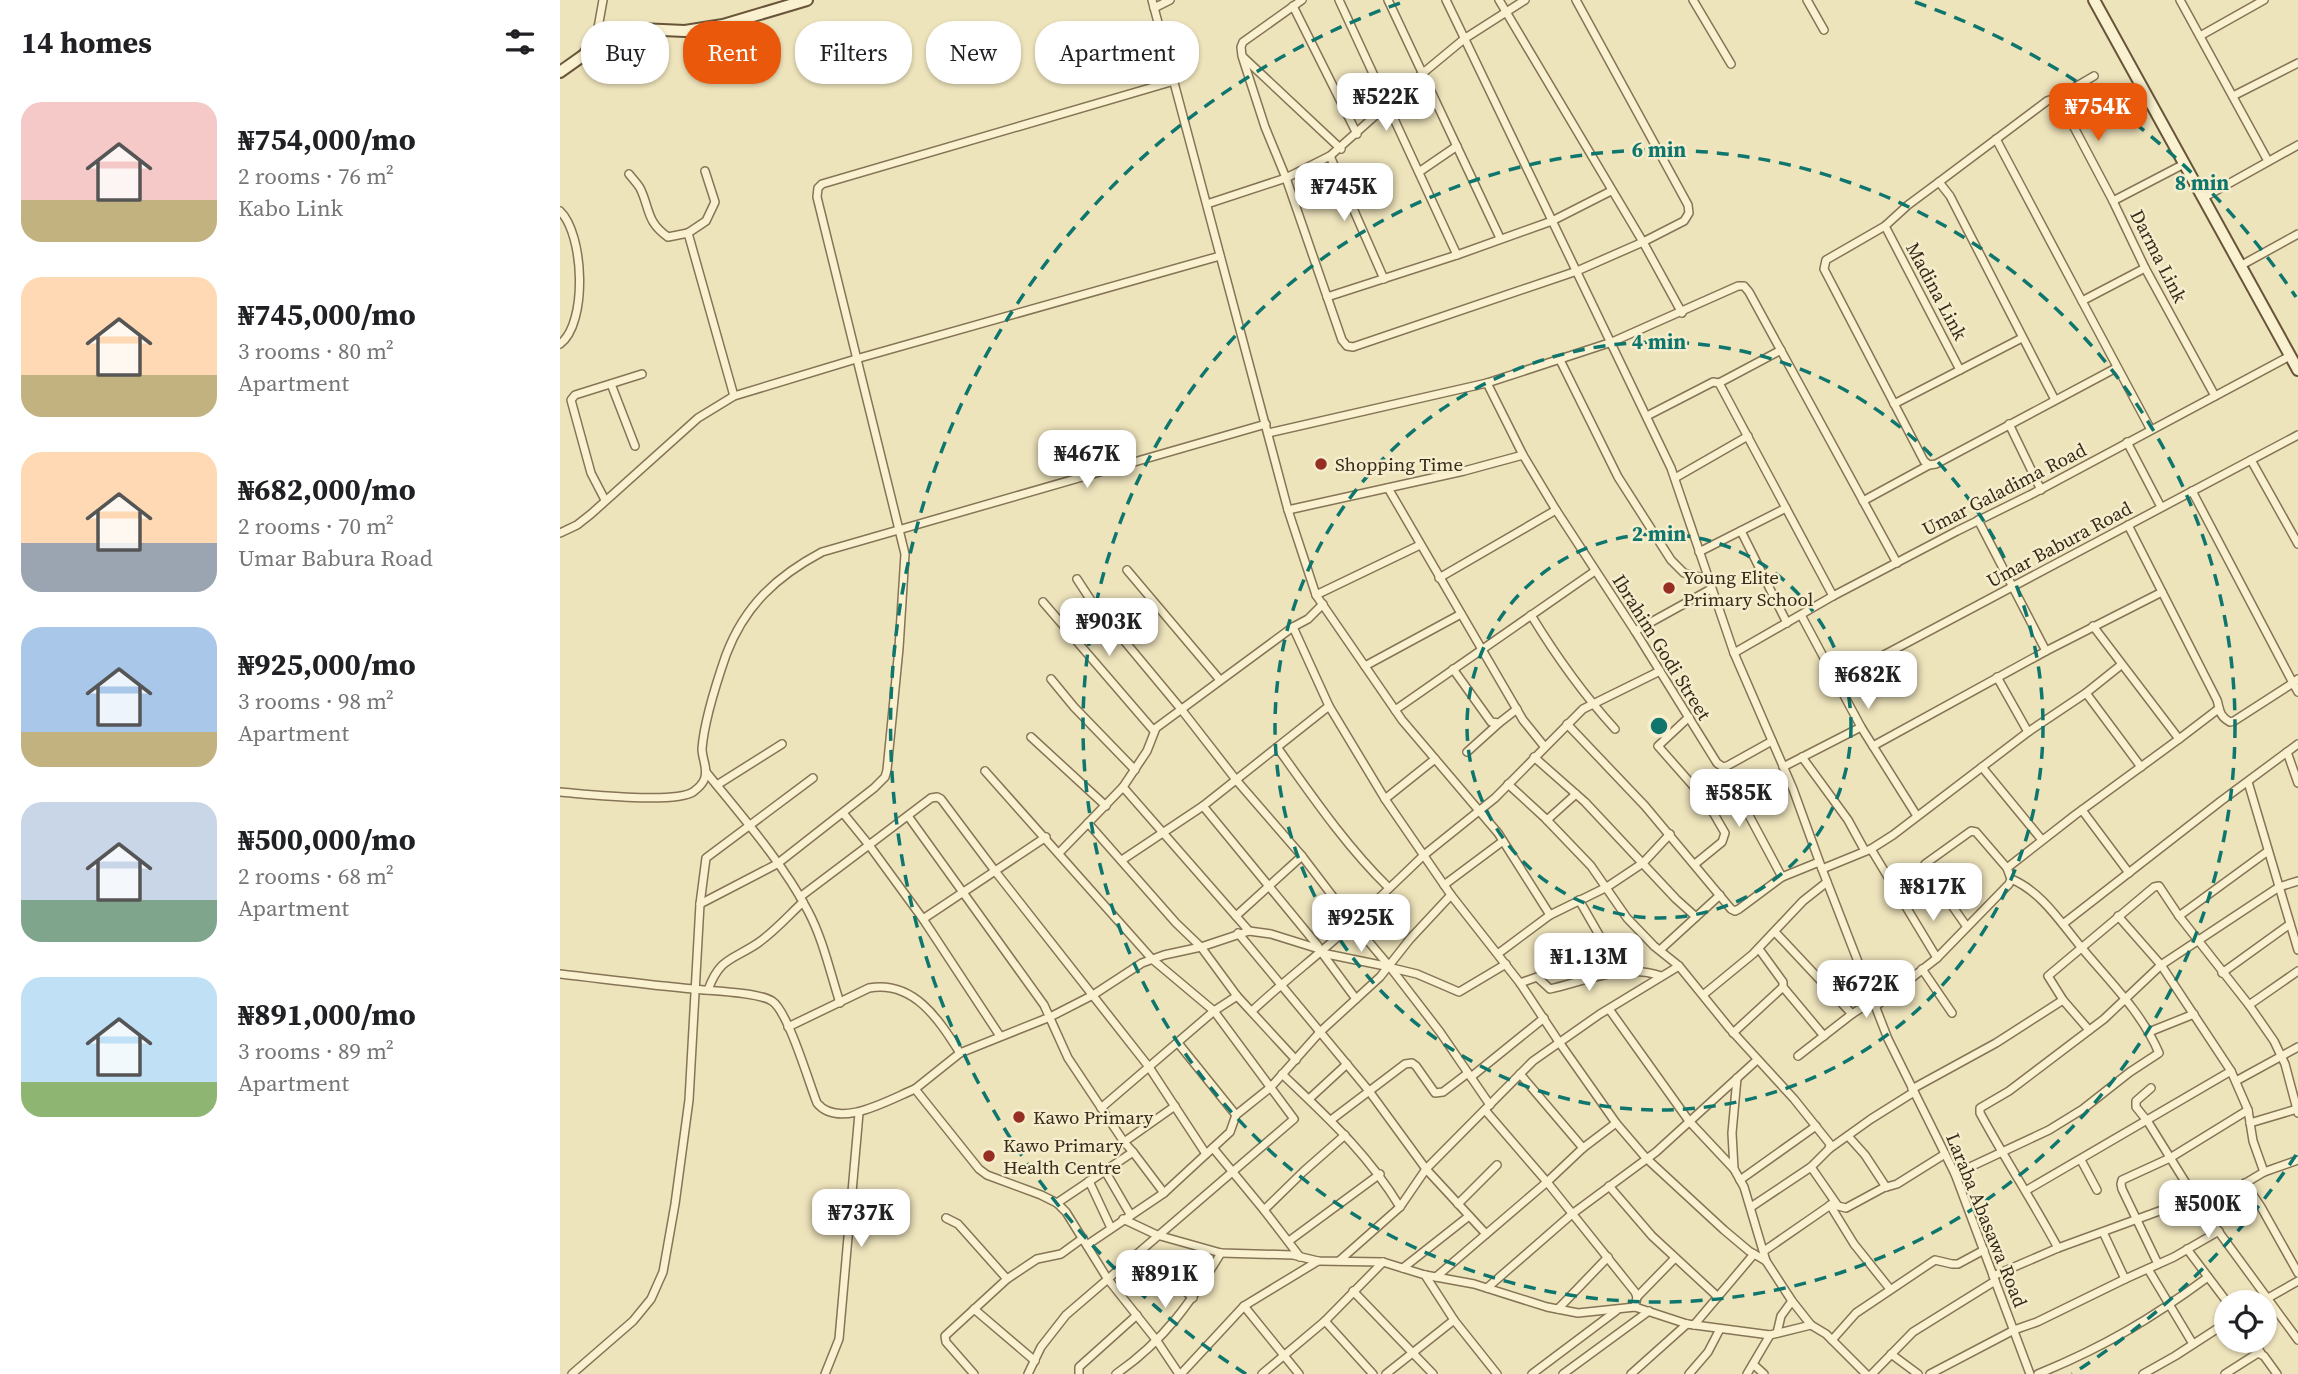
<!DOCTYPE html>
<html lang="en">
<head>
<meta charset="utf-8">
<style>
	:root { --surface:#fff; --page:#f6f6f6; --text:#202124; --muted:#757577; --accent:#ea580c }
	body { margin:0; font-family:"Source Serif 4",serif; background:var(--page); color:var(--text); height:100vh; display:flex; flex-direction:column; font-size:26px; white-space:nowrap }
	* { box-sizing:border-box; margin:0 }
	p { font-size:23px; color:var(--muted) }
	.icon { flex:none; width:38px; height:38px; fill:none; stroke:currentColor; stroke-width:2; stroke-linecap:round; stroke-linejoin:round }
	.map { position:relative; flex:1; overflow:hidden }
	.sheet { display:flex; flex-direction:column; background:var(--surface); width:560px }
	.sheet>* { flex:none }
	.top-card { position:absolute; left:21px; top:21px; width:665px; height:63px; display:flex; gap:14px }
	.fabs { position:absolute; left:1654px; top:1290px; display:grid; gap:14px }
	.fabs a { display:grid; place-items:center; width:63px; height:63px; border-radius:50%; background:var(--surface); box-shadow:0 2px 5px #0004; font-size:35px }
	.price { position:absolute; translate:-50% -60px; padding:0 16px; border-radius:14px; background:#fff; color:#222; font-size:23px; line-height:46px; filter:drop-shadow(0 2px 4px #0008) }
	.price::after { content:''; position:absolute; left:50%; top:42px; width:21px; height:16px; margin-left:-10px; background:inherit; clip-path:polygon(0 0,100% 0,50% 100%) }
	.price.on { background:var(--accent); color:#fff }
	ul { padding:0; list-style:none }
	li { display:flex; align-items:center; gap:21px; height:175px; padding:0 21px }
	li span { display:grid; place-items:center; flex:none; width:196px; height:140px; border-radius:21px; color:#555 }
	li>.icon { margin-inline-start:auto }
	span .icon { width:84px; height:84px; fill:#fffc; stroke-width:1 }
	li b { font-size:30px }
	h2 { display:flex; justify-content:space-between; align-items:center; height:84px; padding:0 21px; font-size:30px }
	.pill { padding:0 24px; border-radius:28px; background:var(--surface); box-shadow:0 2px 5px #0004; font-size:24px; line-height:63px }
	.pill.on { background:var(--accent); color:#fff }
	main { display:flex; flex:1; min-height:0 }
	.map>svg:first-child { display:block }
	.lines { fill:none; stroke-linecap:round; stroke-linejoin:round }
	.street-casing { stroke:#867456; stroke-width:10 }
	.secondary-casing { stroke:#685439; stroke-width:14 }
	.street { stroke:#f9f1cf; stroke-width:7 }
	.secondary { stroke:#f9f1cf; stroke-width:10 }
	.ring { fill:none; stroke:#0f766e; stroke-width:3.5; stroke-dasharray:12 9 }
	.poi-dot { fill:#962e24; stroke:#f6edcc; stroke-width:2.5 }
	.labels { text-anchor:middle; stroke-width:5; stroke-linejoin:round; paint-order:stroke }
	.street-label { font-size:19px; fill:#352a1b; stroke:#f6edcc }
	.poi-label { font-size:19px; fill:#352a1b; stroke:#f6edcc; text-anchor:start }
	.centre { fill:#0f766e; stroke:#f6edcc; stroke-width:3.5 }
	.ring-label { font-size:21px; text-anchor:middle; font-weight:bold; fill:#0f766e; stroke:#f6edcc; stroke-width:5; stroke-linejoin:round; paint-order:stroke }
</style>
</head>
<body>
<main>
<section class="sheet">
<h2>14 homes<svg class="icon" aria-label="filters" viewBox="0 0 24 24"><path d="M4 7h16M4 17h16"/><circle cx="9" cy="7" r="2"/><circle cx="15" cy="17" r="2"/></svg></h2>
<ul>
<li><span style="background:linear-gradient(#f6c9c9 70%,#c2b280 0)"><svg class="icon" aria-label="home" viewBox="0 0 24 24"><path d="M3 11l9-7 9 7M6 9v11h12V9"/></svg></span><div><b>₦754,000/mo</b><p>2 rooms · 76 m²</p><p>Kabo Link</p></div></li>
<li><span style="background:linear-gradient(#ffd9b3 70%,#c2b280 0)"><svg class="icon" aria-label="home" viewBox="0 0 24 24"><path d="M3 11l9-7 9 7M6 9v11h12V9"/></svg></span><div><b>₦745,000/mo</b><p>3 rooms · 80 m²</p><p>Apartment</p></div></li>
<li><span style="background:linear-gradient(#ffd9b3 65%,#9aa5b1 0)"><svg class="icon" aria-label="home" viewBox="0 0 24 24"><path d="M3 11l9-7 9 7M6 9v11h12V9"/></svg></span><div><b>₦682,000/mo</b><p>2 rooms · 70 m²</p><p>Umar Babura Road</p></div></li>
<li><span style="background:linear-gradient(#a9c7e8 75%,#c2b280 0)"><svg class="icon" aria-label="home" viewBox="0 0 24 24"><path d="M3 11l9-7 9 7M6 9v11h12V9"/></svg></span><div><b>₦925,000/mo</b><p>3 rooms · 98 m²</p><p>Apartment</p></div></li>
<li><span style="background:linear-gradient(#c9d6e8 70%,#7fa58c 0)"><svg class="icon" aria-label="home" viewBox="0 0 24 24"><path d="M3 11l9-7 9 7M6 9v11h12V9"/></svg></span><div><b>₦500,000/mo</b><p>2 rooms · 68 m²</p><p>Apartment</p></div></li>
<li><span style="background:linear-gradient(#bfe0f5 75%,#8fb573 0)"><svg class="icon" aria-label="home" viewBox="0 0 24 24"><path d="M3 11l9-7 9 7M6 9v11h12V9"/></svg></span><div><b>₦891,000/mo</b><p>3 rooms · 89 m²</p><p>Apartment</p></div></li>
</ul>
</section>
<div class="map">
<svg width="1738" height="1374" viewBox="0 0 1738 1374">
	<rect width="100%" height="100%" fill="#eee4bc"/>
	<g class="lines">
		<g class="street-casing">
			<g id="street">
				<polyline points="592,0 728,510 756,595 842,720 938,833 990,915"/>
				<polyline points="742,0 683,42 681,47 682,56 705,127 726,178 782,340 787,346 793,347 1017,271 1083,242 1124,221 1129,213 1128,205 1016,0"/>
				<polyline points="779,0 897,255"/>
				<polyline points="828,0 940,238"/>
				<polyline points="886,0 1111,468 1174,653 1233,789 1262,869 1328,1039 1395,1174 1470,1374"/>
				<polyline points="939,0 1083,242 1122,313"/>
				<polyline points="1133,0 1171,64"/>
				<polyline points="1247,0 1264,30"/>
				<polyline points="1620,0 1708,161"/>
				<polyline points="733,6 797,134"/>
				<polyline points="594,8 610,0"/>
				<polyline points="1640,36 1704,0"/>
				<polyline points="36,39 43,0"/>
				<polyline points="683,57 781,149"/>
				<polyline points="1673,96 1738,63"/>
				<polyline points="1498,97 1553,201"/>
				<polyline points="1436,139 1522,301"/>
				<polyline points="770,156 824,279"/>
				<polyline points="1624,164 1553,201 1585,268 1655,396"/>
				<polyline points="859,172 897,146"/>
				<path d="M69,174C72,178 77,183 80,188C90,208 86,222 108,237L128,233L174,396"/>
				<polyline points="1379,182 1487,101 1498,97 1534,76"/>
				<polyline points="1643,198 1738,145"/>
				<polyline points="647,204 726,178 770,156 863,73 904,39 965,0"/>
				<path d="M0,211C24,234 28,323 0,344"/>
				<polyline points="1325,226 1400,370"/>
				<polyline points="128,233 146,221 155,202 145,171"/>
				<polyline points="1680,266 1738,234"/>
				<polyline points="1585,268 1522,301 1591,430"/>
				<polyline points="767,297 897,255 992,221 1051,191"/>
				<polyline points="1000,360 1058,477 1111,560 1124,573 1148,579"/>
				<polyline points="927,383 963,455 996,510 1075,631 1157,763 1163,767 1167,766 1212,741"/>
				<polyline points="1159,383 1221,350"/>
				<polyline points="51,384 75,446"/>
				<path d="M1495,400L1390,196L1379,182L1348,205L1325,226L1266,260L1264,269L1364,461L1369,465L1376,464C1436,432 1496,400 1556,368"/>
				<polyline points="1334,404 1462,338"/>
				<polyline points="1087,416 1153,382 1159,383 1273,596"/>
				<polyline points="1449,424 1481,490"/>
				<polyline points="708,433 927,383 1052,342 1178,286 1184,286 1189,292 1337,563"/>
				<polyline points="1567,442 1601,507"/>
				<polyline points="1691,460 1738,544"/>
				<polyline points="1115,478 1188,436"/>
				<polyline points="828,488 963,720 984,746"/>
				<polyline points="45,500 31,473 11,400 15,395 82,374"/>
				<polyline points="1303,501 1369,465"/>
				<polyline points="728,510 904,471 963,455"/>
				<polyline points="1418,520 1486,651"/>
				<path d="M1568,525L1657,700C1660,710 1659,716 1670,722L1674,721L1733,683L1632,491"/>
				<polyline points="1181,531 1227,623"/>
				<polyline points="0,533 17,525 31,514 138,418 174,396 296,359 660,256"/>
				<polyline points="1139,552 1226,508"/>
				<polyline points="567,570 660,680"/>
				<polyline points="879,578 996,510"/>
				<path d="M517,579L532,602L621,709L677,781L742,856L793,923C760,954 725,980 692,1011"/>
				<polyline points="756,595 860,545"/>
				<polyline points="483,602 594,731"/>
				<path d="M971,615C996,656 1023,694 1055,729"/>
				<polyline points="1241,615 1301,727 1357,816"/>
				<polyline points="1533,626 1619,739 1657,710"/>
				<polyline points="733,627 769,706 825,799 891,895 960,983 999,1042 1056,1123 1086,1158 1164,1230 1189,1251 1206,1261 1232,1301 1251,1325 1266,1334 1306,1374"/>
				<polyline points="1075,631 1151,589"/>
				<polyline points="1174,653 1273,596 1397,531 1470,495 1730,356"/>
				<polyline points="805,666 901,614"/>
				<polyline points="893,669 931,722 939,723 957,709"/>
				<polyline points="1437,677 1468,732"/>
				<polyline points="491,679 514,707 575,770"/>
				<polyline points="1738,679 1733,683 1738,692"/>
				<polyline points="1275,681 1738,435"/>
				<polyline points="1526,693 1581,767"/>
				<polyline points="835,710 1035,571"/>
				<polyline points="1129,717 1098,746 1135,788 1154,814 1165,833 1162,842 1135,864"/>
				<polyline points="1007,724 1085,806 1171,909 1175,911 1179,909 1222,877 1259,862"/>
				<polyline points="471,737 546,806"/>
				<polyline points="1313,746 1486,651 1602,592"/>
				<path d="M717,747C752,796 786,846 829,888"/>
				<polyline points="907,752 938,724"/>
				<polyline points="1727,752 1738,783"/>
				<polyline points="974,757 1025,802 1116,899 1136,917"/>
				<polyline points="1242,757 1288,820 1305,851"/>
				<polyline points="1163,767 1222,877"/>
				<polyline points="1223,767 1301,727"/>
				<polyline points="1422,767 1482,840"/>
				<polyline points="425,771 592,959 654,1011 734,1119 506,1315 481,1347 468,1374"/>
				<path d="M146,772C180,814 223,863 248,911C263,939 270,972 280,1003"/>
				<polyline points="1688,782 1738,950"/>
				<polyline points="948,784 985,818 1031,866 1067,918 1094,946 1119,966 1170,1029 1234,1099 1270,1144 1269,1149 1251,1167 1191,1207"/>
				<polyline points="157,785 222,744"/>
				<polyline points="563,787 689,931"/>
				<path d="M0,792C26,794 114,804 133,792C137,789 142,785 144,780C149,770 142,759 142,749C144,722 157,681 166,655C185,605 217,576 262,552L706,424"/>
				<polyline points="825,799 875,759"/>
				<polyline points="643,806 758,946"/>
				<polyline points="1522,810 1569,873"/>
				<polyline points="283,813 309,845 371,798 377,797 381,799 435,871 589,1067 646,1154"/>
				<polyline points="348,816 484,1005 508,1058 564,1142 573,1152 497,1203"/>
				<polyline points="987,820 1016,794"/>
				<polyline points="528,823 616,923 641,947 677,996 736,1060"/>
				<polyline points="1311,849 1377,958 1449,884 1451,879 1447,868 1416,832 1411,831 1365,864 1365,867 1407,927"/>
				<polyline points="499,853 563,787 587,751 596,728 733,627 748,619 763,604"/>
				<polyline points="562,860 643,806 769,706"/>
				<polyline points="1447,868 1515,815 1619,739"/>
				<polyline points="1262,869 1311,849 1333,835 1468,732 1526,693 1561,665"/>
				<polyline points="884,885 943,841"/>
				<polyline points="240,897 309,845 363,919 440,1036"/>
				<polyline points="1019,900 1061,973"/>
				<polyline points="140,904 217,864 314,788 325,777 327,770 339,648 345,554 257,197 258,188 262,184 614,81"/>
				<polyline points="676,916 742,856"/>
				<polyline points="1558,916 1601,965 1671,1071 1688,1110 1693,1141 1704,1172"/>
				<polyline points="1619,916 1708,851"/>
				<polyline points="363,919 486,837"/>
				<polyline points="1503,924 1661,801 1738,744"/>
				<polyline points="1215,932 1292,1014 1314,1000"/>
				<polyline points="678,933 809,1091 866,1169 926,1234"/>
				<polyline points="1100,950 1160,895"/>
				<polyline points="762,953 796,999"/>
				<polyline points="939,953 990,915 1047,887 1083,863 1110,834"/>
				<polyline points="830,967 793,923 864,855 935,798 1023,709 1100,671"/>
				<polyline points="832,968 857,974 899,992 946,964"/>
				<polyline points="1362,969 1392,1013"/>
				<polyline points="1662,973 1730,924"/>
				<path d="M0,974C44,979 89,985 133,989C150,991 198,992 212,1001C228,1011 249,1083 257,1103C279,1130 330,1099 355,1089L419,1169L427,1175L481,1195L497,1203L506,1212L547,1278L597,1341L619,1374"/>
				<path d="M960,983L977,977L990,989C1025,981 1065,963 1101,976"/>
				<polyline points="1223,987 1264,1036"/>
				<path d="M148,990C160,957 173,960 198,943C215,931 228,916 243,902"/>
				<polyline points="1143,995 1193,954 1243,901 1267,882"/>
				<polyline points="1689,1005 1738,971"/>
				<polyline points="1316,1006 1377,958"/>
				<polyline points="1049,1009 1129,1121 1174,1169"/>
				<path d="M228,1027L309,988C354,980 379,1020 400,1053"/>
				<polyline points="1529,1030 1503,1000 1488,976 1594,887 1599,886 1619,916 1689,1005 1714,1041 1725,1064 1738,1113"/>
				<polyline points="1589,1032 1634,1014"/>
				<polyline points="1173,1033 1223,987 1223,982 1199,949"/>
				<polyline points="618,1043 676,1115"/>
				<polyline points="1238,1056 1292,1014"/>
				<path d="M722,1074C768,1118 807,1153 840,1207"/>
				<polyline points="960,1074 1023,1148"/>
				<polyline points="911,1077 984,1018"/>
				<polyline points="1177,1078 1172,1133 1174,1169 1184,1187 1206,1261"/>
				<polyline points="1676,1081 1738,1047"/>
				<polyline points="1591,1088 1576,1101 1576,1107 1588,1122 1642,1209 1738,1340"/>
				<polyline points="355,1089 400,1053 490,1017 533,995 582,963 604,955 641,947 689,931 711,934 759,949 762,953 830,967 880,1032 930,1105"/>
				<polyline points="1352,1089 1436,1043 1503,1000"/>
				<polyline points="749,1099 787,1064"/>
				<polyline points="541,1108 654,1011 677,996"/>
				<polyline points="925,1110 987,1182 1075,1292 1077,1297 1075,1307"/>
				<polyline points="771,1120 845,1064 852,1063 856,1066 875,1093 883,1092 908,1073"/>
				<polyline points="1690,1123 1737,1109"/>
				<polyline points="1288,1136 1305,1155 1326,1187"/>
				<polyline points="564,1142 615,1106"/>
				<polyline points="653,1148 704,1210 744,1171 785,1135"/>
				<polyline points="1269,1149 1311,1119 1354,1092"/>
				<polyline points="573,1152 604,1193"/>
				<polyline points="1521,1160 1537,1190"/>
				<polyline points="1251,1167 1278,1206 1286,1208 1323,1188 1337,1184 1385,1154"/>
				<polyline points="545,1171 570,1214"/>
				<path d="M1395,1174L1489,1130L1523,1109L1570,1072L1599,1053C1581,1011 1549,981 1521,947C1501,923 1481,891 1451,879"/>
				<polyline points="1180,1180 1256,1126"/>
				<polyline points="529,1181 551,1228"/>
				<polyline points="1685,1183 1701,1207 1738,1273"/>
				<polyline points="1049,1186 1092,1236 1158,1297"/>
				<polyline points="1467,1190 1671,1071"/>
				<polyline points="898,1204 937,1165"/>
				<polyline points="1270,1205 1294,1244 1330,1289"/>
				<polyline points="1642,1209 1704,1172 1738,1160"/>
				<polyline points="704,1210 740,1257"/>
				<polyline points="386,1218 398,1224 447,1279"/>
				<polyline points="563,1219 597,1235 661,1253 733,1255 758,1261 823,1262 865,1275 914,1284 987,1307 1018,1313 1075,1307 1127,1324 1210,1335 1251,1325"/>
				<polyline points="1543,1232 1565,1279"/>
				<polyline points="729,1241 820,1174"/>
				<polyline points="527,1245 604,1193 670,1132 676,1115 711,1087 760,1032 820,977 850,939 891,895"/>
				<path d="M1498,1248C1473,1202 1445,1159 1420,1113V1108L1449,1091L1544,1019L1601,965L1719,887L1738,881"/>
				<polyline points="1627,1249 1667,1302"/>
				<polyline points="581,1251 633,1298"/>
				<polyline points="1204,1251 1272,1204"/>
				<polyline points="779,1261 840,1207 866,1169 973,1061 1040,1014 1119,966"/>
				<polyline points="1598,1264 1562,1189 1561,1184 1562,1180 1610,1158 1688,1110"/>
				<polyline points="843,1268 909,1216"/>
				<polyline points="1588,1269 1633,1344"/>
				<polyline points="865,1275 894,1320 937,1374"/>
				<polyline points="1433,1276 1498,1248 1635,1198"/>
				<polyline points="876,1277 987,1182 1023,1148 1056,1123"/>
				<polyline points="927,1288 1012,1214 1096,1152 1197,1060"/>
				<polyline points="793,1291 873,1374"/>
				<polyline points="1077,1297 1115,1258"/>
				<polyline points="1701,1302 1738,1281"/>
				<polyline points="684,1306 739,1374"/>
				<polyline points="414,1309 475,1361"/>
				<polyline points="998,1309 1048,1257"/>
				<polyline points="765,1321 813,1374"/>
				<polyline points="1134,1325 1194,1254"/>
				<polyline points="1217,1333 1221,1316 1232,1301"/>
				<polyline points="1272,1340 1296,1313 1375,1260 1392,1264 1398,1264 1424,1250"/>
				<polyline points="1693,1340 1701,1353"/>
				<polyline points="1331,1354 1358,1374"/>
				<polyline points="1193,1364 1204,1374"/>
				<polyline points="12,1374 73,1321 91,1299 103,1272 115,1204 129,1100 140,904 146,858 253,778"/>
				<polyline points="265,1374 279,1339 299,1113"/>
				<polyline points="414,1374 386,1342 385,1336 447,1279 477,1259 501,1254 523,1238"/>
				<polyline points="519,1374 519,1367 577,1315"/>
				<path d="M556,1374C604,1341 631,1302 661,1253"/>
				<polyline points="621,1374 684,1306 758,1261"/>
				<polyline points="702,1374 765,1321 823,1262"/>
				<polyline points="826,1374 894,1320"/>
				<polyline points="972,1374 1056,1311"/>
				<polyline points="1003,1374 1089,1311"/>
				<polyline points="1071,1374 1127,1324"/>
				<polyline points="1129,1374 1148,1352 1160,1329"/>
				<polyline points="1187,1374 1210,1335"/>
				<polyline points="1312,1374 1353,1332 1435,1281"/>
				<polyline points="1370,1374 1454,1330 1477,1322 1565,1279 1614,1257 1659,1231"/>
				<path d="M1478,1374C1544,1347 1591,1319 1648,1277"/>
				<polyline points="1583,1374 1615,1356 1666,1323"/>
				<polyline points="1665,1374 1698,1353 1704,1356 1717,1374"/>
			</g>
		</g>
		<g class="secondary-casing">
			<g id="secondary">
				<polyline points="1534,0 1738,370"/>
				<polyline points="0,72 24,55 36,39 58,31 80,29 125,31 163,25 247,0"/>
			</g>
		</g>
		<use href="#street" class="street"/>
		<use href="#secondary" class="secondary"/>
	</g>
	<g class="ring">
		<circle cx="1099" cy="726" r="192"/>
		<circle cx="1099" cy="726" r="384"/>
		<circle cx="1099" cy="726" r="576"/>
		<path d="M1736 1155A768 768 0 0 1 1512 1374M686 1374A768 768 0 0 1 843 2M1355 2A768 768 0 0 1 1736 297"/>
	</g>
	<g class="poi-dot">
		<circle cx="761" cy="464" r="7"/>
		<circle cx="1109" cy="588" r="7"/>
		<circle cx="459" cy="1117" r="7"/>
		<circle cx="429" cy="1156" r="7"/>
	</g>
	<g class="labels">
		<g class="street-label">
			<text transform="translate(1599 256) rotate(63)" y="7">Darma Link</text>
			<text transform="translate(1377 291) rotate(62)" y="7">Madina Link</text>
			<text transform="translate(1444 489) rotate(-27)" y="7">Umar Galadima Road</text>
			<text transform="translate(1499 544) rotate(-28)" y="7">Umar Babura Road</text>
			<text transform="translate(1102 647) rotate(58)" y="7">Ibrahim Godi Street</text>
			<text transform="translate(1427 1220) rotate(68)" y="7">Laraba Abasawa Road</text>
		</g>
		<g class="poi-label">
			<text x="775" y="471">Shopping Time</text>
			<text x="1123" y="584">Young Elite<tspan x="1123" dy="22">Primary School</tspan></text>
			<text x="473" y="1124">Kawo Primary</text>
			<text x="443" y="1152">Kawo Primary<tspan x="443" dy="22">Health Centre</tspan></text>
		</g>
	</g>
	<circle cx="1099" cy="726" r="10" class="centre"/>
	<g class="ring-label">
		<text x="1099" y="157">6 min</text>
		<text x="1642" y="190">8 min</text>
		<text x="1099" y="349">4 min</text>
		<text x="1099" y="541">2 min</text>
	</g>
</svg>
<div class="fabs">
<a><svg class="icon" aria-label="locate" viewBox="0 0 24 24"><circle cx="12" cy="12" r="6"/><path d="M12 2v4M12 18v4M2 12h4M18 12h4"/></svg></a>
</div>
<b class="price" style="left:826px;top:133px">₦522K</b>
<b class="price on" style="left:1538px;top:143px">₦754K</b>
<b class="price" style="left:784px;top:223px">₦745K</b>
<b class="price" style="left:527px;top:490px">₦467K</b>
<b class="price" style="left:549px;top:658px">₦903K</b>
<b class="price" style="left:1308px;top:711px">₦682K</b>
<b class="price" style="left:1179px;top:829px">₦585K</b>
<b class="price" style="left:1373px;top:923px">₦817K</b>
<b class="price" style="left:801px;top:954px">₦925K</b>
<b class="price" style="left:1029px;top:993px">₦1.13M</b>
<b class="price" style="left:1306px;top:1020px">₦672K</b>
<b class="price" style="left:1648px;top:1240px">₦500K</b>
<b class="price" style="left:301px;top:1249px">₦737K</b>
<b class="price" style="left:605px;top:1310px">₦891K</b>
<div class="top-card">
<a class="pill">Buy</a>
<a class="pill on">Rent</a>
<a class="pill">Filters</a>
<a class="pill">New</a>
<a class="pill">Apartment</a>
</div>
</div>
</main>
</body>
</html>
